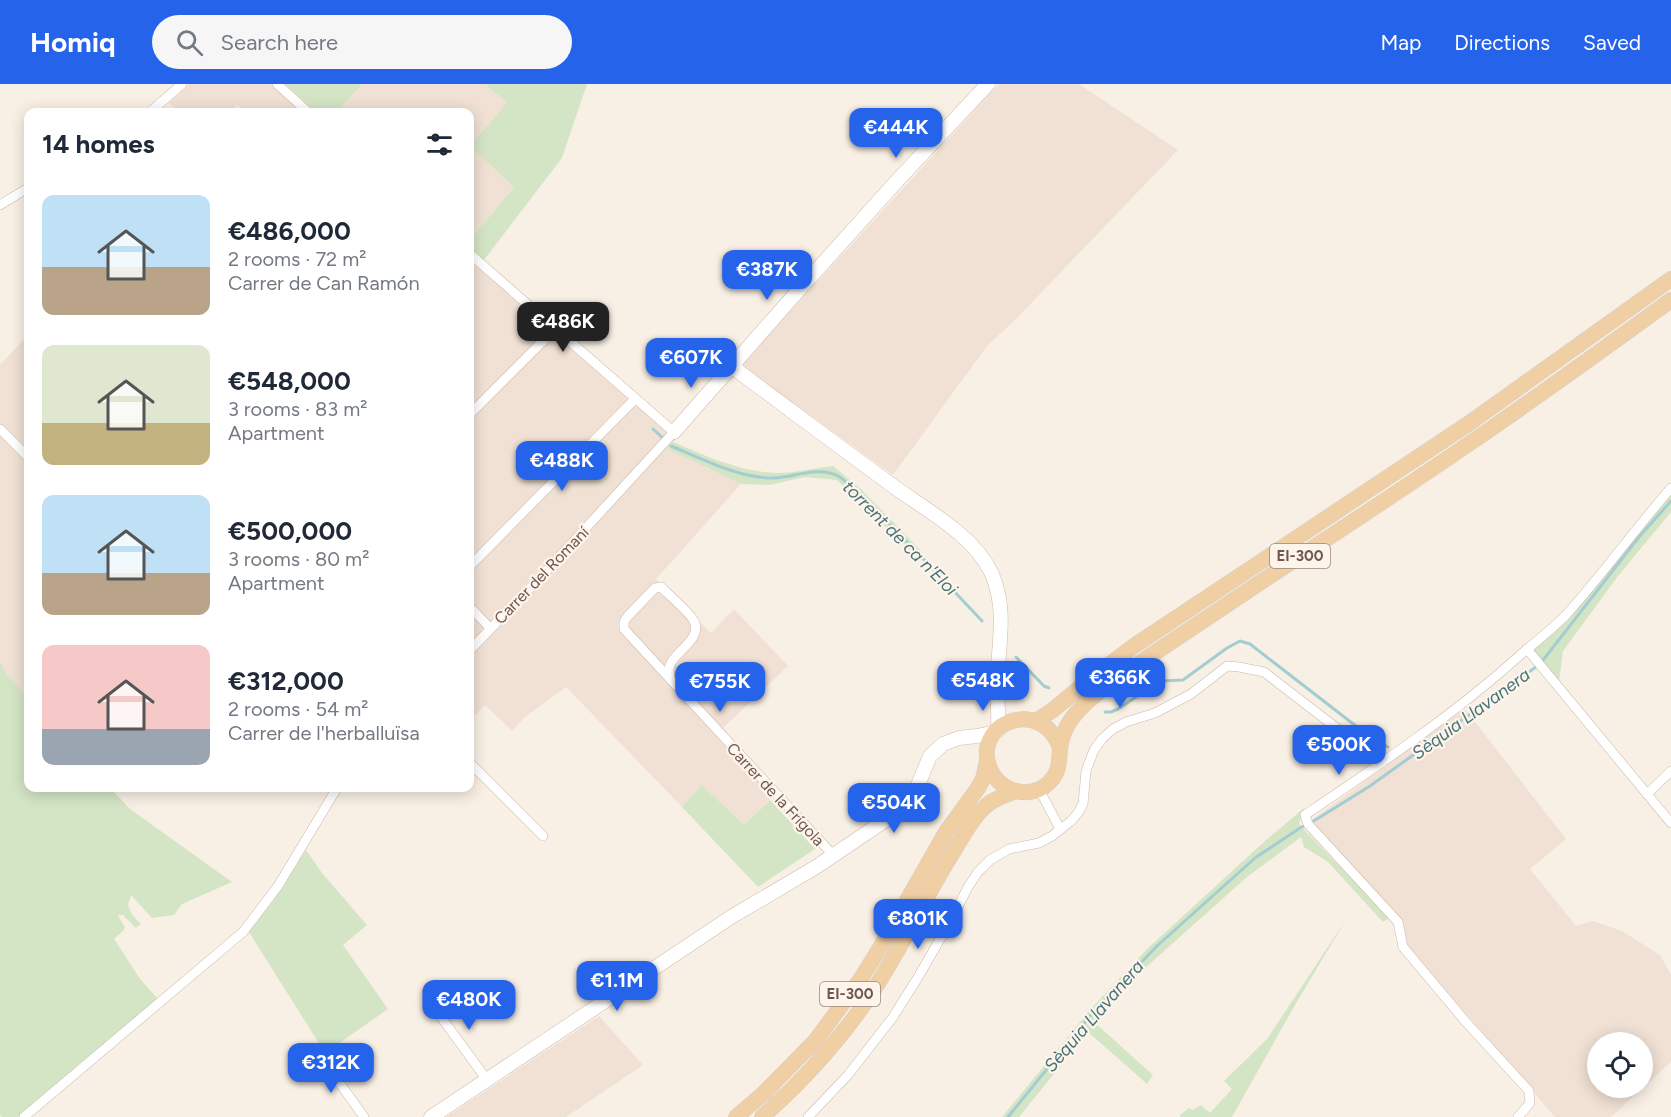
<!DOCTYPE html>
<html lang="en">
<head>
<meta charset="utf-8">
<style>
	:root { --surface:#fff; --page:#f6f6f7; --text:#1f2937; --muted:#747a83; --accent:#2563eb }
	body { margin:0; font-family:Figtree,sans-serif; background:var(--page); color:var(--text); height:100vh; display:flex; flex-direction:column; font-size:22px; white-space:nowrap }
	* { box-sizing:border-box; margin:0 }
	p { font-size:20px; color:var(--muted) }
	.icon { flex:none; width:33px; height:33px; fill:none; stroke:currentColor; stroke-width:2; stroke-linecap:round; stroke-linejoin:round }
	.map { position:relative; flex:1; overflow:hidden }
	.sheet { position:absolute; left:24px; top:24px; width:450px; height:684px; display:flex; flex-direction:column; background:var(--surface); border-radius:12px; box-shadow:0 3px 15px #0003 }
	.sheet>* { flex:none }
	.tools { position:absolute; left:1587px; top:948px; display:grid; gap:12px }
	.tools a { display:grid; place-items:center; width:66px; height:66px; border-radius:50%; background:var(--surface); box-shadow:0 3px 15px #0003; font-size:30px }
	.price { position:absolute; translate:-50% -51px; padding:0 14px; border-radius:12px; background:var(--accent); color:#fff; font-size:20px; line-height:39px; filter:drop-shadow(0 2px 3px #0008) }
	.price::after { content:''; position:absolute; left:50%; top:36px; width:18px; height:14px; margin-left:-9px; background:inherit; clip-path:polygon(0 0,100% 0,50% 100%) }
	.price.active { background:#222; color:#fff }
	ul { padding:0; list-style:none }
	li { display:flex; align-items:center; gap:18px; height:150px; padding:0 18px }
	li span { display:grid; place-items:center; flex:none; width:168px; height:120px; border-radius:12px; color:#555 }
	li>.icon { margin-inline-start:auto }
	span .icon { width:72px; height:72px; fill:#fffc; stroke-width:1 }
	li b { font-size:26px }
	h2 { display:flex; justify-content:space-between; align-items:center; height:72px; padding:0 18px; font-size:26px }
	header { display:flex; align-items:center; gap:36px; box-sizing:border-box; height:84px; padding:0 30px; background:var(--accent); color:#fff }
	header strong { font-size:28px }
	nav { display:flex; gap:33px; margin-inline-start:auto; font-size:21px }
	.search { width:420px; height:54px; background:var(--page); display:flex; align-items:center; gap:15px; box-sizing:border-box; padding:0 21px; border-radius:33px; color:var(--muted); font-size:22px }
	.map>svg:first-child { display:block }
	.residential { fill:#f0e1d4; fill-rule:evenodd }
	.green { fill:#d4e5c5 }
	.lines { fill:none; stroke-linecap:round; stroke-linejoin:round }
	.stream { stroke:#a4cdd1; stroke-width:3 }
	.street-casing { stroke:#c9b8ad; stroke-width:10 }
	.secondary-casing { stroke:#ceb9ae; stroke-width:15 }
	.primary-casing { stroke:#d4cdca; stroke-width:16 }
	.street { stroke:#fff; stroke-width:9 }
	.secondary { stroke:#fff; stroke-width:14 }
	.primary { stroke:#f0cfa5; stroke-width:15 }
	.labels { text-anchor:middle; stroke-width:4.5; stroke-linejoin:round; paint-order:stroke }
	.shield { fill:#fdf4eb; stroke:#9a867d; stroke-width:1.5 }
	.shield-label { font-size:15px; font-weight:bold; fill:#6f574e }
	.street-label { font-size:16px; fill:#6f574e; stroke:#fdf4eb }
	.water-label { font-size:18px; font-style:italic; fill:#477479; stroke:#fdf4eb }
</style>
</head>
<body>
<header>
<strong>Homiq</strong>
<div class="search"><svg class="icon" aria-label="search" viewBox="0 0 24 24"><circle cx="10" cy="10" r="6"/><path d="M15 15l6 6"/></svg>Search here</div>
<nav><a>Map</a><a>Directions</a><a>Saved</a></nav>
</header>
<div class="map">
<svg width="1671" height="1033" viewBox="0 0 1671 1033">
	<rect width="100%" height="100%" fill="#f9f0e5"/>
	<g class="residential">
		<polygon points="189,0 285,0 316,28 245,28 237,21 230,28 180,28 169,19"/>
		<polygon points="362,0 485,0 507,19 514,103 470,156 470,28 337,28"/>
		<polygon points="999,0 1079,0 1178,66 1016,235 987,262 893,391 741,281"/>
		<polygon points="470,164 681,348 669,365 741,400 656,495 711,549 734,525 788,582 723,644 779,706 744,741 702,701 682,723 566,603 525,633 512,647 485,621 470,636"/>
		<polygon points="28,251 28,614 7,590 0,578 0,281"/>
		<path d="M1465,625L1566,755L1530,785L1576,842L1593,837L1622,847L1660,871L1671,891V978L1611,1033H1555L1406,860L1403,840L1314,742V734ZM1598,958H1642V1004H1598Z"/>
		<polygon points="599,932 643,981 566,1033 446,1033"/>
	</g>
	<g class="green">
		<polygon points="285,0 362,0 337,28 316,28"/>
		<polygon points="485,0 587,0 562,74 484,176 470,164 470,156 514,103 470,62 507,19"/>
		<path d="M673,358C706,372 740,388 777,389C795,389 815,384 833,382L862,406L923,469L918,474L837,396L805,393L769,401L741,400L668,365Z"/>
		<polygon points="1671,410 1671,428 1618,492 1563,567 1559,598 1533,565"/>
		<polygon points="0,578 7,590 28,614 28,704 110,704 130,725 232,798 182,820 174,831 152,834 131,811 128,821 132,831 141,840 136,844 123,831 119,831 118,832 125,843 124,846 114,855 140,895 158,915 18,1033 2,1033 0,1031"/>
		<polygon points="702,701 744,741 770,716 815,765 758,803 682,723"/>
		<polygon points="1304,724 1299,740 1389,834 1383,838 1328,778 1304,763 1301,753 1247,793 1125,902 1094,938 1153,991 1147,1000 1088,948 1019,1033 1002,1033 1086,931 1086,930 1147,865 1266,756"/>
		<polygon points="306,766 322,789 367,841 343,861 388,925 325,969 249,848 273,817"/>
		<polygon points="1347,834 1295,921 1232,1033 1180,1033 1180,1031 1189,1024 1192,1026 1201,1021 1210,1029 1232,1005 1224,997 1267,955"/>
	</g>
	<g class="lines">
		<g class="stream">
			<polyline points="653,345 664,355"/>
			<path d="M671,362C703,375 740,395 775,394C795,393 818,382 838,392C846,396 861,413 868,420C908,457 945,498 982,537"/>
			<polyline points="1016,573 1044,602 1049,604"/>
			<polyline points="1105,628 1111,628 1118,625 1160,597 1183,596 1227,564 1240,557 1250,560 1374,656 1388,663"/>
			<polyline points="1008,1033 1095,926 1158,861 1255,774 1300,744 1317,735 1370,702 1540,580 1639,453 1671,417"/>
		</g>
		<g class="street-casing">
			<g id="street">
				<polyline points="277,0 308,28"/>
				<polyline points="150,28 182,0"/>
				<polyline points="0,121 28,104"/>
				<polyline points="470,170 674,348 539,495 470,566"/>
				<polyline points="470,330 555,245"/>
				<polyline points="0,345 28,373"/>
				<polyline points="470,482 635,315"/>
				<polyline points="470,523 490,544"/>
				<polyline points="1527,565 1671,739"/>
				<path d="M670,595C670,590 668,586 670,581C675,567 703,555 694,537C690,529 668,510 661,503L655,504L627,533L624,538V545L833,771"/>
				<polyline points="470,679 543,752"/>
				<polyline points="1039,705 1060,745"/>
				<polyline points="1647,710 1671,687"/>
				<polyline points="428,915 487,996"/>
				<polyline points="320,972 364,1033"/>
				<polyline points="24,1033 243,848 278,802 337,704"/>
				<polyline points="808,1033 848,991 893,933 917,895 950,838 968,803 978,788 990,776 1009,765 1039,759 1052,752 1071,737 1078,729 1083,720 1086,687 1094,666 1102,655 1113,645 1126,638 1155,629 1191,610 1227,582 1239,583 1264,588 1382,679"/>
				<path d="M1518,1033L1530,1019L1529,1007L1465,937L1403,863L1398,838L1308,740L1305,731C1379,681 1452,632 1518,573C1534,559 1551,546 1566,531C1603,490 1635,445 1671,404"/>
			</g>
		</g>
		<g class="secondary-casing">
			<g id="secondary">
				<path d="M732,282C750,297 771,311 790,326C823,350 856,375 889,399C922,424 972,449 991,488C1008,525 998,562 997,600C997,616 999,630 998,646"/>
				<polyline points="674,348 789,217 896,98 988,0"/>
				<polyline points="431,1033 731,833 816,783 899,727 913,713 930,672 943,660 959,654 977,652 996,648"/>
			</g>
		</g>
		<g class="primary-casing">
			<g id="primary">
				<polyline points="1036,637 1053,626 1090,595 1134,562 1468,340 1671,195"/>
				<path d="M1060,664C1043,615 977,635 988,679C996,711 1040,720 1056,689C1060,681 1059,674 1060,665C1061,654 1066,642 1073,633C1091,610 1123,591 1147,574C1190,545 1233,517 1276,488C1348,441 1421,393 1492,344C1552,302 1612,259 1671,216"/>
				<polyline points="736,1033 764,1009 816,956 860,896 880,864 946,748 978,704 983,695 987,677"/>
				<path d="M762,1033C804,996 842,954 873,907C903,861 926,811 955,765C964,750 974,732 987,721C995,714 1006,711 1016,707"/>
			</g>
		</g>
		<use href="#street" class="street"/>
		<use href="#secondary" class="secondary"/>
		<use href="#primary" class="primary"/>
	</g>
	<g class="labels">
		<g class="shield">
			<rect x="1270" y="460" width="60" height="24" rx="4.5"/>
			<rect x="820" y="898" width="60" height="24" rx="4.5"/>
		</g>
		<g class="shield-label">
			<text x="1300" y="477">EI-300</text>
			<text x="850" y="915">EI-300</text>
		</g>
		<g class="street-label">
			<text transform="translate(541 491) rotate(-46)" y="6">Carrer del Romaní</text>
			<text transform="translate(776 710) rotate(47)" y="6">Carrer de la Frígola</text>
		</g>
		<g class="water-label">
			<text transform="translate(900 454) rotate(45)" y="6">torrent de ca n'Eloi</text>
			<text transform="translate(1471 630) rotate(-36)" y="6">Sèquia Llavanera</text>
			<text transform="translate(1094 932) rotate(-49)" y="6">Sèquia Llavanera</text>
		</g>
	</g>
</svg>
<div class="tools">
<a><svg class="icon" aria-label="locate" viewBox="0 0 24 24"><circle cx="12" cy="12" r="6"/><path d="M12 2v4M12 18v4M2 12h4M18 12h4"/></svg></a>
</div>
<b class="price" style="left:896px;top:75px">€444K</b>
<b class="price" style="left:767px;top:217px">€387K</b>
<b class="price active" style="left:563px;top:269px">€486K</b>
<b class="price" style="left:691px;top:305px">€607K</b>
<b class="price" style="left:562px;top:408px">€488K</b>
<b class="price" style="left:1120px;top:625px">€366K</b>
<b class="price" style="left:983px;top:628px">€548K</b>
<b class="price" style="left:720px;top:629px">€755K</b>
<b class="price" style="left:1339px;top:692px">€500K</b>
<b class="price" style="left:894px;top:750px">€504K</b>
<b class="price" style="left:918px;top:866px">€801K</b>
<b class="price" style="left:617px;top:928px">€1.1M</b>
<b class="price" style="left:469px;top:947px">€480K</b>
<b class="price" style="left:331px;top:1010px">€312K</b>
<section class="sheet">
<h2>14 homes<svg class="icon" aria-label="filters" viewBox="0 0 24 24"><path d="M4 7h16M4 17h16"/><circle cx="9" cy="7" r="2"/><circle cx="15" cy="17" r="2"/></svg></h2>
<ul>
<li><span style="background:linear-gradient(#bfe0f5 60%,#b9a48a 0)"><svg class="icon" aria-label="home" viewBox="0 0 24 24"><path d="M3 11l9-7 9 7M6 9v11h12V9"/></svg></span><div><b>€486,000</b><p>2 rooms · 72 m²</p><p>Carrer de Can Ramón</p></div></li>
<li><span style="background:linear-gradient(#dfe7d0 65%,#c2b280 0)"><svg class="icon" aria-label="home" viewBox="0 0 24 24"><path d="M3 11l9-7 9 7M6 9v11h12V9"/></svg></span><div><b>€548,000</b><p>3 rooms · 83 m²</p><p>Apartment</p></div></li>
<li><span style="background:linear-gradient(#bfe0f5 65%,#b9a48a 0)"><svg class="icon" aria-label="home" viewBox="0 0 24 24"><path d="M3 11l9-7 9 7M6 9v11h12V9"/></svg></span><div><b>€500,000</b><p>3 rooms · 80 m²</p><p>Apartment</p></div></li>
<li><span style="background:linear-gradient(#f6c9c9 70%,#9aa5b1 0)"><svg class="icon" aria-label="home" viewBox="0 0 24 24"><path d="M3 11l9-7 9 7M6 9v11h12V9"/></svg></span><div><b>€312,000</b><p>2 rooms · 54 m²</p><p>Carrer de l'herballuïsa</p></div></li>
</ul>
</section>
</div>
</body>
</html>
